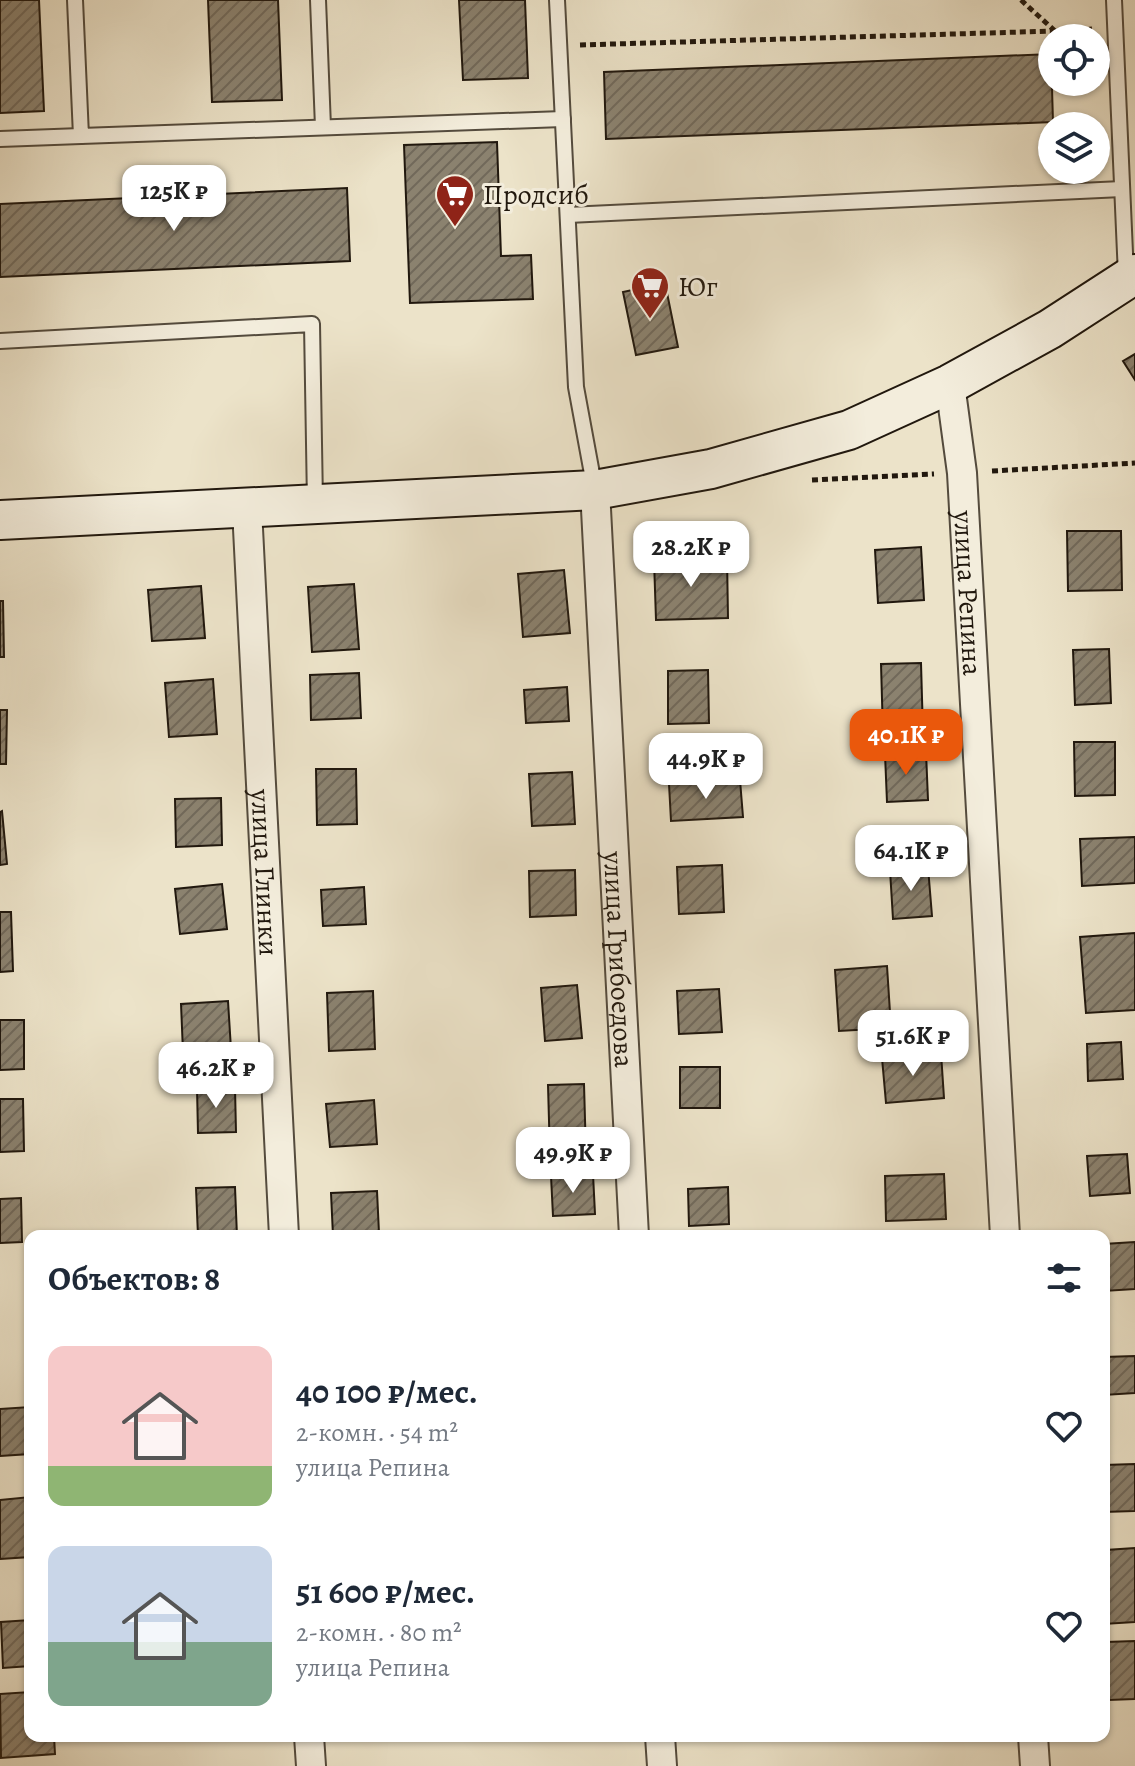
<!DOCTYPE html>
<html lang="ru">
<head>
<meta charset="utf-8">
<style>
	:root { --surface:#fff; --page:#f2f2f3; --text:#1f2937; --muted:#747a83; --accent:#ea580c }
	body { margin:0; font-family:Alegreya,serif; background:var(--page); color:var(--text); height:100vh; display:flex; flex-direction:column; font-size:30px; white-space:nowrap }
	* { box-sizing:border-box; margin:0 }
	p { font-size:26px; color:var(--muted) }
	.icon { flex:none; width:44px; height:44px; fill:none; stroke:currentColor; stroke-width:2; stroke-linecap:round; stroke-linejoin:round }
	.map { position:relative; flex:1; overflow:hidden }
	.details { position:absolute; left:24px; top:1230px; width:1086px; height:512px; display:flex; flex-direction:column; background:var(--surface); border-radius:16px; box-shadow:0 2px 6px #0004 }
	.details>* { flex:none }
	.controls { position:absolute; left:1038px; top:24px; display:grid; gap:16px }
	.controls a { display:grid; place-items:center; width:72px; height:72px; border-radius:50%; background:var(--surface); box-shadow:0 2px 6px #0004; font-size:40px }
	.price { position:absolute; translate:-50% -68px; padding:0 18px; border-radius:16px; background:#fff; color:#222; font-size:26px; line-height:52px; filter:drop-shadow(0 2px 4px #0008) }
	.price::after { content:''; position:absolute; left:50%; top:48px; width:24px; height:18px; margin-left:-12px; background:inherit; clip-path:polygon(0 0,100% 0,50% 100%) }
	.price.active { background:var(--accent); color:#fff }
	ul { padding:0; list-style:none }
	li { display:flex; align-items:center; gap:24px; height:200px; padding:0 24px }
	li span { display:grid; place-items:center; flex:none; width:224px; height:160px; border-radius:16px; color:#555 }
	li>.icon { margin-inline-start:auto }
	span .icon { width:96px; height:96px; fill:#fffc; stroke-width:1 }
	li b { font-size:34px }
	h2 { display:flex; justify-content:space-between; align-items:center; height:96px; padding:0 24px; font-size:34px }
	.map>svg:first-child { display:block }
	.building { fill:url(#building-hatch); stroke:#21180e; stroke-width:2 }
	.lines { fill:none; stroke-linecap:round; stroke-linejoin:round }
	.service-casing { stroke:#544b3d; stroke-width:18 }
	.minor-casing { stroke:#544b3d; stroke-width:32 }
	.secondary-casing { stroke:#21180e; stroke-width:42 }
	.path { stroke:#21180e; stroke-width:5; stroke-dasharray:6 4; stroke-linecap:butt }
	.service { stroke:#f3eddc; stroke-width:14 }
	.minor { stroke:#f3eddc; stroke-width:28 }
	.secondary { stroke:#f3eddc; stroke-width:38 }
	.labels { text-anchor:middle; stroke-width:6; stroke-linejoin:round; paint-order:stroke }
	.poi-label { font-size:28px; fill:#21180e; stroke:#f3eddc; text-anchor:start }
	.street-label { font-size:28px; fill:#21180e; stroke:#f3eddc }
</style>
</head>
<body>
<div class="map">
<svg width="1135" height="1766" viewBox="0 0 1135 1766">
	<defs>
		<pattern id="building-hatch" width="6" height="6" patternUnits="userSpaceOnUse" patternTransform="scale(2)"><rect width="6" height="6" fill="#8b826f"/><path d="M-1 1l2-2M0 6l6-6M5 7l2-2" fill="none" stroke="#71695a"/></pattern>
	</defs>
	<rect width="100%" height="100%" fill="#ece3c9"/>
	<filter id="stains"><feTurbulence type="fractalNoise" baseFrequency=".0025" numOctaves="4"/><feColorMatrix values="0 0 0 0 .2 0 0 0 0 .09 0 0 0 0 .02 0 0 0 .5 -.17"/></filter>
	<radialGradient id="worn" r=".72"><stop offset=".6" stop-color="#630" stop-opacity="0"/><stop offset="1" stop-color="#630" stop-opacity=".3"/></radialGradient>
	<g class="building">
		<polygon points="0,0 39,0 44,111 0,113"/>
		<polygon points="208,0 278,0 282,100 212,102"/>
		<polygon points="459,0 525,0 528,78 463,80"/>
		<polygon points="1051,54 1053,122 606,139 604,72"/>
		<polygon points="497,142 501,256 531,255 533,299 410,303 404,145"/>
		<polygon points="347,188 350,261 0,277 0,204"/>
		<polygon points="665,283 678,347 636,355 623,292"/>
		<polygon points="1135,354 1135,380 1123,361"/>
		<polygon points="1067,531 1121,531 1122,590 1068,591"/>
		<polygon points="921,547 924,600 878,603 875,550"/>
		<polygon points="727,557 728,618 656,620 654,560"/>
		<polygon points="564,570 570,633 523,637 518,574"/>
		<polygon points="354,584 359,649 312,652 308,587"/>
		<polygon points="201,586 205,638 152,641 148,590"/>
		<polygon points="0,601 3,601 4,657 0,657"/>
		<polygon points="1109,649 1111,703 1075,705 1073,650"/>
		<polygon points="921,663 923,733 883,734 881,664"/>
		<polygon points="708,670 709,723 668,724 668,671"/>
		<polygon points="359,673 361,718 311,720 310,675"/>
		<polygon points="213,679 217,734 169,737 165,683"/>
		<polygon points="567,687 569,721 526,723 524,690"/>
		<polygon points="0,710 7,710 6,764 0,764"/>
		<polygon points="1074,742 1115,742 1115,795 1075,796"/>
		<polygon points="926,752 928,800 887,802 885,754"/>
		<polygon points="316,769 356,769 357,824 317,825"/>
		<polygon points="572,772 575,824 532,826 529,774"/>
		<polygon points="740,780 743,817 671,821 669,784"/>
		<polygon points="221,798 222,845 176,847 175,799"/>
		<polygon points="2,811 7,864 0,865 0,812"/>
		<polygon points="1135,837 1135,883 1082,886 1080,839"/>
		<polygon points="722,865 724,912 679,914 677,867"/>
		<polygon points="928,867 932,916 893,919 890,870"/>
		<polygon points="575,870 576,915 530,917 529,871"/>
		<polygon points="222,884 227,929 180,934 175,889"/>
		<polygon points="364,887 366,924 323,926 321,890"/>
		<polygon points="0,912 11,912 13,971 0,972"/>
		<polygon points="1135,933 1135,1010 1086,1013 1080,937"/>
		<polygon points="887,966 891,1028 839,1031 835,970"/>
		<polygon points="577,985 582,1038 545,1041 541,988"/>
		<polygon points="719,989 722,1032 679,1034 677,991"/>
		<polygon points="373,991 375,1049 329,1051 327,993"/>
		<polygon points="228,1001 231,1049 183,1052 181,1004"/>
		<polygon points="0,1020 24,1020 24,1069 0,1070"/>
		<polygon points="1121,1042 1123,1079 1088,1081 1087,1044"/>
		<polygon points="941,1053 944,1098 886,1103 882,1058"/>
		<rect x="680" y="1067" width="40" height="41"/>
		<polygon points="584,1084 586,1155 550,1156 548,1085"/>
		<polygon points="197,1088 235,1088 236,1132 198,1133"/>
		<polygon points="0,1099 23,1099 24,1151 0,1152"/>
		<polygon points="374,1100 377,1144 330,1147 326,1104"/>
		<polygon points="1127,1154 1130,1193 1090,1196 1087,1156"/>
		<polygon points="593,1174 595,1214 553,1216 551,1176"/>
		<polygon points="944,1174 946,1219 886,1221 885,1176"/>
		<polygon points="235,1187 237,1236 198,1236 196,1188"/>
		<polygon points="728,1187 729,1224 689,1226 688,1189"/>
		<polygon points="377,1191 379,1233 333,1236 331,1193"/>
		<polygon points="21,1198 22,1242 0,1243 0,1199"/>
		<polygon points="1135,1242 1135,1289 1104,1291 1104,1244"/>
		<polygon points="1135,1356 1135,1393 1104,1395 1104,1357"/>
		<polygon points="30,1407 30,1454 0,1456 0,1409"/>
		<polygon points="1135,1464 1135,1511 1104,1512 1104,1465"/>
		<polygon points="30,1497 30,1557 0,1559 0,1500"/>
		<polygon points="1135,1548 1135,1622 1104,1624 1104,1588 1108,1588 1106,1550"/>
		<polygon points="30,1620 30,1666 3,1668 1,1622"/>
		<polygon points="1135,1641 1135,1699 1109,1700 1106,1642"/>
		<polygon points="30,1692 30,1736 54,1736 55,1754 1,1758 0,1694"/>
		<polygon points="358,1736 405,1736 405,1739 358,1740"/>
	</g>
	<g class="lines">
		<g class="service-casing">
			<g id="service">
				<polyline points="75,0 81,136 563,119"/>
				<polyline points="318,0 323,127"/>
				<polyline points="557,0 576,387 595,490"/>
				<polyline points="1114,0 1126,276"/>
				<polyline points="0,139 81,136"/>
				<polyline points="568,215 1122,189"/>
				<polyline points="0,341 312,324 315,503"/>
			</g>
		</g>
		<g class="minor-casing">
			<g id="minor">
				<path id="s1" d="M950,384L962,473L1005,1236"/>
				<path id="s2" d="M595,490L634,1236"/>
				<path id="s3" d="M247,509L284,1236"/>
				<polyline points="309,1736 311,1766"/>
				<polyline points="660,1736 662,1766"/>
				<polyline points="1033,1736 1035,1766"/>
			</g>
		</g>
		<g class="secondary-casing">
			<polyline id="secondary" points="0,520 595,490 711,469 849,430 950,384 1050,329 1135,274"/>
		</g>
		<g class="path">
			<polyline points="1021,0 1055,31 1092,29"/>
			<polyline points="580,45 1055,31"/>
			<polyline points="992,471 1135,463"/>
			<polyline points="812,480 934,474"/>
		</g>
		<use href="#service" class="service"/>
		<use href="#minor" class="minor"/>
		<use href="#secondary" class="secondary"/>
	</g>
	<defs>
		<g id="supermarket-pin" transform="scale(2)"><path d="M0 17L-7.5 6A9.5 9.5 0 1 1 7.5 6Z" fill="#8f2418" stroke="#f3eddc"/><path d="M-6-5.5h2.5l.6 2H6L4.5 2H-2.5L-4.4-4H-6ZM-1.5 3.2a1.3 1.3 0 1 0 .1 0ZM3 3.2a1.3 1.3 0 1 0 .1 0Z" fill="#fff"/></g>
	</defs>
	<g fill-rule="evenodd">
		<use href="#supermarket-pin" x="455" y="194"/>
		<use href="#supermarket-pin" x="650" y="286"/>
	</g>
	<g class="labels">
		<g class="poi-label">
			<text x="483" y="204">Продсиб</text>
			<text x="678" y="296">Юг</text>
		</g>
		<g class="street-label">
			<text dy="10" stroke="none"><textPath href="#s1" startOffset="210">улица Репина</textPath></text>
			<text dy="10" stroke="none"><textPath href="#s3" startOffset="364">улица Глинки</textPath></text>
			<text dy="10" stroke="none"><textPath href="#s2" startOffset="470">улица Грибоедова</textPath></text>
		</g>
	</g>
	<rect width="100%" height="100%" filter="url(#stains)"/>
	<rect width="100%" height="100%" fill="url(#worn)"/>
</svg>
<div class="controls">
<a><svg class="icon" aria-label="locate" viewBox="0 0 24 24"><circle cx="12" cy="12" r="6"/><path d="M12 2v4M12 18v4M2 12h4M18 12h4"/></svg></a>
<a><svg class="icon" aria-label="layers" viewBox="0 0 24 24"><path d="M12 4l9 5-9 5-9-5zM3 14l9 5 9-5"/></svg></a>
</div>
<b class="price" style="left:174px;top:233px">125K ₽</b>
<b class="price" style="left:691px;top:589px">28.2K ₽</b>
<b class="price active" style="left:906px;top:777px">40.1K ₽</b>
<b class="price" style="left:706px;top:801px">44.9K ₽</b>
<b class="price" style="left:911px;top:893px">64.1K ₽</b>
<b class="price" style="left:913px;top:1078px">51.6K ₽</b>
<b class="price" style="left:216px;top:1110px">46.2K ₽</b>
<b class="price" style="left:573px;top:1195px">49.9K ₽</b>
<section class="details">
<h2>Объектов: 8<svg class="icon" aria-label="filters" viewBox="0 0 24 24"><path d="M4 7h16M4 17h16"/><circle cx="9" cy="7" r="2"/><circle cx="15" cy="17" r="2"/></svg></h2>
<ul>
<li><span style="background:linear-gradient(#f6c9c9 75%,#8fb573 0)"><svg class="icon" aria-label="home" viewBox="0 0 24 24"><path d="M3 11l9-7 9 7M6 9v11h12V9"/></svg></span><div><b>40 100 ₽/мес.</b><p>2-комн. · 54 m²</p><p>улица Репина</p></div><svg class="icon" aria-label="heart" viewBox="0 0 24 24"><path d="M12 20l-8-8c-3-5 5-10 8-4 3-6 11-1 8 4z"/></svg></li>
<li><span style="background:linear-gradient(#c9d6e8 60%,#7fa58c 0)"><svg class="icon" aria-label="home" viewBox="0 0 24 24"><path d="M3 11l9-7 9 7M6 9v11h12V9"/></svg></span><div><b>51 600 ₽/мес.</b><p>2-комн. · 80 m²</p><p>улица Репина</p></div><svg class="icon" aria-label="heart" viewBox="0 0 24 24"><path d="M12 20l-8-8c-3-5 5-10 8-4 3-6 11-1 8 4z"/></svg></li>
</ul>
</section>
</div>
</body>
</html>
